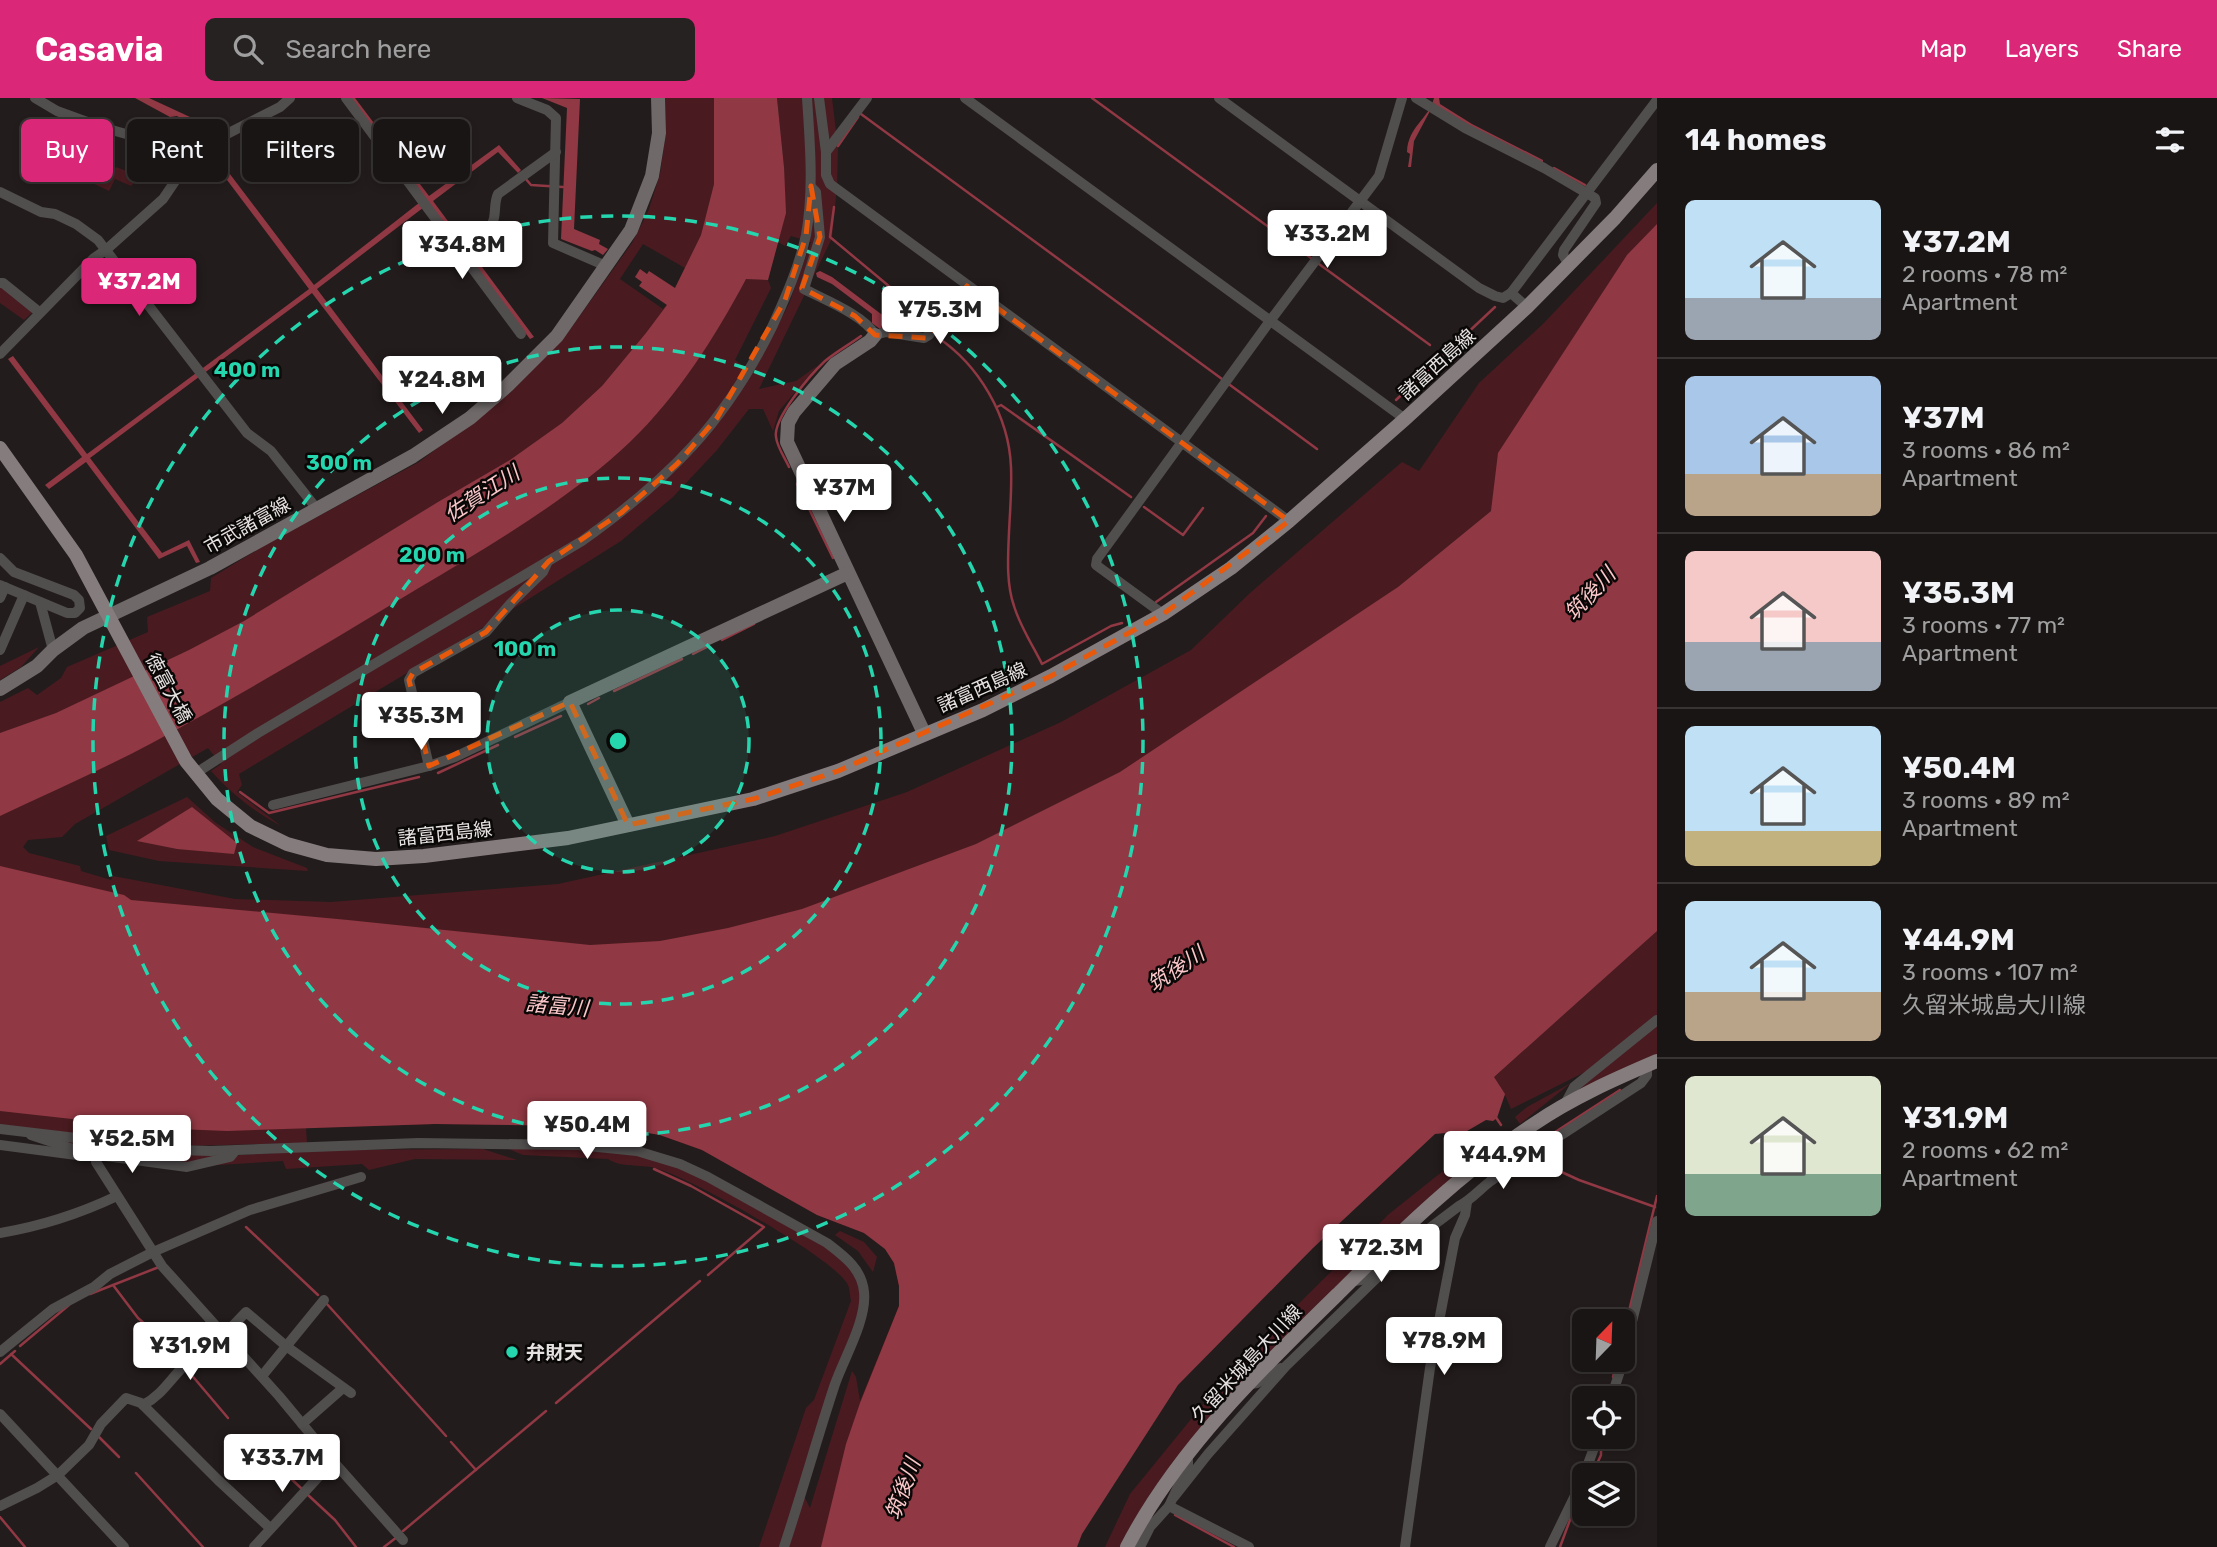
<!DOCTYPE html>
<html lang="en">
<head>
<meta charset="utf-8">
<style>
	:root { --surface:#1a1515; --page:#272222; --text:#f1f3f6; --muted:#9f9fa0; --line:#383434; --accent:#db2777 }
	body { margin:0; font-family:Rubik,"Noto Sans JP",sans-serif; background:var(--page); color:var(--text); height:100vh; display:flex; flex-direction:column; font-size:26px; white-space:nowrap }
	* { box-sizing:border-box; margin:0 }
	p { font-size:23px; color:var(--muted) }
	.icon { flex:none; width:38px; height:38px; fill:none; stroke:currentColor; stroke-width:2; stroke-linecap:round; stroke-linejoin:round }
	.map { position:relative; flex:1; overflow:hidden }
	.side { display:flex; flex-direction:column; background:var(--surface); width:560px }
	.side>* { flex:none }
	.guide { position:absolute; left:21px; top:21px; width:665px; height:63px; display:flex; gap:14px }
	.needle { width:46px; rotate:23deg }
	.buttons { position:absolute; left:1572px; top:1211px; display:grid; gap:14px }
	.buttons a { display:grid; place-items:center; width:63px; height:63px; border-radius:10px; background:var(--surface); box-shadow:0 4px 10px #0003,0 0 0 2px var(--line); font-size:35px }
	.price { position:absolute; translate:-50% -60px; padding:0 16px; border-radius:7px; background:#fff; color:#222; font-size:23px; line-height:46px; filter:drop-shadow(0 2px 4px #0008) }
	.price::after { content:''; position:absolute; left:50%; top:42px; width:21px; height:16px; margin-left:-10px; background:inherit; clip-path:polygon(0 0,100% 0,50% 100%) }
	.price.selected { background:var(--accent); color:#fff }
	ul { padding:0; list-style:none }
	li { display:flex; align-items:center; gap:21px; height:175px; padding:0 28px }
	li+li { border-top:2px solid var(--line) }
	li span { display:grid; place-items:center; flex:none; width:196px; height:140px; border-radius:10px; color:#555 }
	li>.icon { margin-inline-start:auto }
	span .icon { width:84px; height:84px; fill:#fffc; stroke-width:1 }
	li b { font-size:30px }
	h2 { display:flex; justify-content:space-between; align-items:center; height:84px; padding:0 28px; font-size:30px }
	.pill { padding:0 24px; border-radius:10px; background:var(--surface); box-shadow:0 4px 10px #0003,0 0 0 2px var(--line); font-size:24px; line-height:63px }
	.pill.selected { background:var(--accent); color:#fff }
	header { display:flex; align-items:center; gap:42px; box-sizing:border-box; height:98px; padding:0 35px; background:var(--accent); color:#fff }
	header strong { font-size:33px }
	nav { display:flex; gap:38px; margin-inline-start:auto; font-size:24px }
	.search { width:490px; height:63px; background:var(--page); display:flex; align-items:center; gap:18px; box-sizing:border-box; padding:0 24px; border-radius:10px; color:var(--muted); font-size:26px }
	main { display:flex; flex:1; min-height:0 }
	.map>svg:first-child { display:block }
	.green { fill:#491b20; fill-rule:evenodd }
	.water { fill:#903843 }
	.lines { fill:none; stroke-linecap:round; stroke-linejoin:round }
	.stream { stroke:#903843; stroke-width:2.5 }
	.street { stroke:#514e4e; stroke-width:10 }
	.secondary { stroke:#6f6969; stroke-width:14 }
	.primary { stroke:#857d7d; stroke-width:14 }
	.marked { fill:none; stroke:#e8590c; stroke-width:5; stroke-dasharray:14 9; stroke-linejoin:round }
	.ring { fill:none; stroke:#25d5ae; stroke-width:3.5; stroke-dasharray:12 9 }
	.poi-dot { fill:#25d5ae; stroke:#0a0707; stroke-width:2.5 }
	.labels { text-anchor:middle; stroke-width:5; stroke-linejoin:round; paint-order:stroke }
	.street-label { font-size:19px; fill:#e7e2e2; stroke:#0a0707 }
	.poi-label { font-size:19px; font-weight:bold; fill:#e7e2e2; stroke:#0a0707; text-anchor:start }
	.water-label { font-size:21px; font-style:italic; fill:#fbc7c9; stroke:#0a0707 }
	.centre { fill:#25d5ae; stroke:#0a0707; stroke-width:3.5 }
	.ring-label { font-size:21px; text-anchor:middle; font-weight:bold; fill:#25d5ae; stroke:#0a0707; stroke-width:5; stroke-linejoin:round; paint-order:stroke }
</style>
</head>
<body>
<header>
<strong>Casavia</strong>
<div class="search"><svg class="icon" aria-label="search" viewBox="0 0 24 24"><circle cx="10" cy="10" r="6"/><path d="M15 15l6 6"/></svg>Search here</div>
<nav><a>Map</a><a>Layers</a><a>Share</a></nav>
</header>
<main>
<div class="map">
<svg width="1657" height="1449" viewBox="0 0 1657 1449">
	<rect width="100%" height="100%" fill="#231c1c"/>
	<g class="green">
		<polygon points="665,0 714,0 714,86 701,137 685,170 643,146 620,181 663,211 667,206 670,220 552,351 245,530 0,655 0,604 28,590 37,597 61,580 67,569 148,534 147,519 210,493 211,480 265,447 419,364 511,294 569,233 632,145 648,114 660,76 666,34"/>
		<path d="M777,0H832L838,50L837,88L832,140L759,291L796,283L817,268L779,313L773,333L763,311H749L717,352L673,399L621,443L505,516L239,676L242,687L237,694L281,728C253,713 232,696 211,673L221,666L208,650L75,726L62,739L28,742L23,749L29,755L80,768L81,773L111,782L113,778L235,801L331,804L558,786L775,738L907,694L1061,624L1191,552L1250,495L1402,364L1419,373L1479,285L1544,225L1657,105V159L1491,413L1398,489L1085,719L770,827L589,855L142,809L0,775V711L483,442L784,69ZM791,138L811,144L789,206L753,275L735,262L771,190L768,182L778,144L785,148Z"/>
		<polygon points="80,56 112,74 116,69 140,78 131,88 115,81 109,93 71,75"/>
		<polygon points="0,188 34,213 24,222 0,205"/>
		<polygon points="39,549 21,569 0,582 0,568"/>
		<polygon points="187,699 216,725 253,749 307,770 308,773 159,763 109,752 106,738"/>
		<polygon points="1657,805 1657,920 1593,970 1511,1011 1505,997 1498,1013 1473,965"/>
		<polygon points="1657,926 1657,956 1578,993 1598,972"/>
		<polygon points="1571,985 1520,1026 1515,1019 1527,1009"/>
		<polygon points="0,1000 658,1025 860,1127 897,1156 907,1217 826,1449 788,1449 804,1398 810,1410 852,1273 856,1279 860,1303 899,1208 899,1188 894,1165 885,1151 864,1135 817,1117 702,1052 659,1037 624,1031 576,1028 435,1026 306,1030 307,1045 181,1048 0,1027"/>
		<polygon points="38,1038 228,1056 183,1066 86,1053"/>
		<polygon points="1487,1038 1491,1049 1241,1285 1121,1449 1105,1449 1130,1396 1227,1277 1389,1116"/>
		<path d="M499,1047L618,1052L660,1061L705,1079L827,1147L848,1165L861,1192L860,1211L833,1283L780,1449H759L806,1310L814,1302L851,1203C850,1199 850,1192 848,1187C836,1161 686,1077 655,1070C640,1066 621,1070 608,1061L523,1057Z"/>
		<polygon points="483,1051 517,1062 415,1061 369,1072 362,1066 286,1071 283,1063 200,1068 240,1057 324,1052"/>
		<polygon points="840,1133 864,1144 877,1159 873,1174 858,1153 835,1137"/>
	</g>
	<g class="water">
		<polygon points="135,0 149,0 190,19 185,23 177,18 170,19"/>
		<polygon points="348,0 355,0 429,98 499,47 521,72 518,75 498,54 433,103 534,239 530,241 428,106 317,191 423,332 419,335 312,195 90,360 162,455 189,442 200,464 196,465 187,448 159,461 86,364 49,391 45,387 82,359 8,261 13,258 87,356 309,191 209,58 214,55 314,187 424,101"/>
		<polygon points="542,0 580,1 574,131 600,142 599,146 608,151 603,157 595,152 592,153 561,141 567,10"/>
		<path d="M714,0H777L784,69L786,115L768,182L746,181C715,239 678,298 630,344C570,401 489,448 417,491C330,544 242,596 152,645C103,671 51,694 0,718V635L56,615L189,552L244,523L438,404L510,362L562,325L602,288L646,235L667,207L639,188L642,184L635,179L640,171L647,176L649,173L675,190L701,137L714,86Z"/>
		<path d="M1434,0H1439L1440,6L1472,26L1543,62V65L1430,13L1414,43L1411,69H1408L1410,56L1407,54C1408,28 1429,21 1434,0Z"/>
		<polygon points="1657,126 1657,833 1494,979 1505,996 1497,1020 1493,1023 1486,1022 1467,1033 1435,1036 1313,1150 1178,1287 1082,1436 1077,1449 821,1449 846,1346 860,1305 899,1208 899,1188 894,1165 885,1151 864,1135 817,1117 702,1052 660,1037 624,1031 576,1028 435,1026 227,1033 153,1030 0,1013 0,768 124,797 131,802 348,822 590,847 660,843 728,830 802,811 976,746 1120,674 1398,489 1491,413 1498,355 1627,157"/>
		<polygon points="820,173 832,179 889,222 880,231 872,225 872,216 832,186 817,179 816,175"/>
		<polygon points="192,709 237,745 234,756 177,751 137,743"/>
	</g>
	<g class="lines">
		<g class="stream">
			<polyline points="1092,0 1311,160"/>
			<polyline points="861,16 1222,281"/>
			<polyline points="838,48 858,19"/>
			<polyline points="1554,70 1585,87"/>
			<polyline points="525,80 531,87 563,89"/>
			<polyline points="834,109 830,139 908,204"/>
			<polyline points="1319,166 1430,247"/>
			<polyline points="889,220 908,204 935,222"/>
			<polyline points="904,230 914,227 926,230"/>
			<path d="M937,239C979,267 1009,318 1011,369C1012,391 1010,412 1009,434C1008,458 1006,485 1014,508C1020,528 1033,548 1042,566L1111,528L1122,525"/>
			<polyline points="1230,287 1317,351"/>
			<polyline points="1396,302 1495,209"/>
			<polyline points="997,309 1001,307 1131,399"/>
			<path d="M789,369C785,360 777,349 776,339C773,320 811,276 825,263C836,254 850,246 861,238"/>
			<polyline points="797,386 833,460"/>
			<polyline points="1144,409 1183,437 1203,410"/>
			<polyline points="1156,504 1253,435 1266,418"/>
			<polyline points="722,542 754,526"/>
			<polyline points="693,556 707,549"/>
			<polyline points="614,593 682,561"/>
			<polyline points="588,606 599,600"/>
			<polyline points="515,639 561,618"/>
			<polyline points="438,675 498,647"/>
			<polyline points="240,694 269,715 419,679"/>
			<polyline points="1495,1018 1501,1027"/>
			<polyline points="1518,1050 1533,1065 1542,1065 1579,1082 1655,1109"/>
			<polyline points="1523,1055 1620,992"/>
			<polyline points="654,1071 691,1088 764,1129 708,1177"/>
			<polyline points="246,1129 318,1197"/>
			<polyline points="113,1187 138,1220 162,1241"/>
			<polyline points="90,1196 159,1169"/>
			<polyline points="326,1205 446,1338"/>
			<polyline points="1622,1242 1657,1098"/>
			<polyline points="20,1248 69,1207"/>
			<polyline points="11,1256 91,1331"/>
			<polyline points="0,1266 15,1253"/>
			<polyline points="189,1274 228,1320"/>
			<polyline points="1613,1279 1617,1262"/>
			<polyline points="1606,1300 1610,1288"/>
			<polyline points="556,1305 700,1183"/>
			<polyline points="99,1339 119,1359"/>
			<polyline points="246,1339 301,1390"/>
			<polyline points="451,1344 476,1372"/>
			<polyline points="136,1375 203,1449"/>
			<polyline points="1592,1377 1601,1357 1601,1342"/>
			<polyline points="308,1397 335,1422 356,1449"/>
			<polyline points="1175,1417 1234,1449"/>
			<polyline points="0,1419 25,1449"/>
			<polyline points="403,1433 546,1313"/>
			<polyline points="384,1449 397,1439"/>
			<polyline points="1560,1449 1577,1403 1584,1393"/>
		</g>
		<g class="street">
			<polyline points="35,0 57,13 101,29 144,41 159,49 184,70"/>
			<polyline points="346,0 521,236"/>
			<polyline points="517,0 547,12 556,20 553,145 606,168"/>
			<polyline points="819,0 826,54"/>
			<polyline points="867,0 826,54 826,77 830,86 1289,423"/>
			<polyline points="965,0 1405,321"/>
			<polyline points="1219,0 1479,190 1495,198 1503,200 1511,195 1657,2"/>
			<polyline points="1416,0 1465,30 1544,70 1595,100 1596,105 1564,152 1563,157 1569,167"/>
			<path d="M811,89L816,94L820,139L804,191C823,201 866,218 875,237L886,234L924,240L929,237L967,188"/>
			<polyline points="0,94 41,114 55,116 76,126 98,142 247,335 271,353 317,411"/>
			<path d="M458,151L492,126C497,117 493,106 498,96L556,54"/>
			<polyline points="0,185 3,185 39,214"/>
			<polyline points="1511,195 1527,209"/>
			<polyline points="0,256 94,160 107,151 163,101 184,70 223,38 280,9 290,0"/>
			<polyline points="0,460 14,474 74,497 79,502 80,510 75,515 67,515 0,487"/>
			<polyline points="0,500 5,489"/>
			<polyline points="40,504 53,552"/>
			<polyline points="1163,516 1096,467 1097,461 1270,223 1379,78 1402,0"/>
			<polyline points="0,552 24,497"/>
			<polyline points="429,668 409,582 413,575 486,534 511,505 543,474 548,463"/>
			<path d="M196,675L258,635L582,443C669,381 726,324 773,227C786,198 799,169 806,137C814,92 810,46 807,0"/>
			<polyline points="273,707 429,668 455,659 570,604"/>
			<polyline points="1565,1006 1574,989 1657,922"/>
			<path d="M0,1031L178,1052L210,1053L418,1045L578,1047L637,1053L680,1066L708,1079L827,1145C844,1158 862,1171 864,1194C867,1222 844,1260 835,1286C817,1340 802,1395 784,1449"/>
			<polyline points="31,1037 76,1052"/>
			<polyline points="0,1047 84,1058 96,1058 96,1064 162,1168 279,1298 333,1363 403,1442"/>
			<polyline points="91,1056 187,1069 230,1059 235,1053"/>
			<polyline points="1492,1082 1493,1073 1503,1050"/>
			<path d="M0,1135C42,1128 79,1116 117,1098"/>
			<polyline points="1354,1183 1361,1182 1387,1162"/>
			<polyline points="224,1237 246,1214 286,1248 351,1295"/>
			<polyline points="0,1254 53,1211 94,1189 110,1176 153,1154 250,1112 361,1079"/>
			<polyline points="262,1278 324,1202"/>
			<polyline points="1251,1286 1257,1285 1281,1270"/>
			<polyline points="1611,1300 1619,1276 1657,1123"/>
			<path d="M143,1307C159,1299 168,1285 180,1272C192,1258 206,1245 221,1234"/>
			<polyline points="0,1316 124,1449"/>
			<polyline points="302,1326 343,1290"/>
			<polyline points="1188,1357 1188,1367 1169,1408 1249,1449"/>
			<polyline points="1584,1377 1598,1339"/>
			<path d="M1174,1399L1208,1356L1286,1268L1389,1168L1398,1154L1459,1108C1471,1102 1481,1090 1492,1082L1641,985L1647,977V967"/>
			<polyline points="0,1408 37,1390 58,1377 89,1347 101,1326 126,1300 141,1305 218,1382 270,1430"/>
			<polyline points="254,1449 333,1363"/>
			<polyline points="1140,1449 1150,1429 1169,1408"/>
			<polyline points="1405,1449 1430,1270 1455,1140 1465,1117 1467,1104"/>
			<polyline points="1550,1449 1584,1379"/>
		</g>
		<g class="secondary">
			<polyline points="875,237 870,243 835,266 794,314 788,325 787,344 924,635"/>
			<polyline points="0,591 37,568 53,552 83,530 210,470 413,358 470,320 507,288 557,238 631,132 652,78 659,35 658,0"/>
			<polyline points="628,727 570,604 848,475"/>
		</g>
		<g class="primary">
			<polyline points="0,350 76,457 186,663 217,701 250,728 287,746 327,757 376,761 424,758 568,740 753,701 838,673 983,612 1051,578 1163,516 1231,470 1289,423 1405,321 1527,209 1615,120 1657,72"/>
			<path d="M1127,1449C1177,1352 1263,1269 1341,1193C1401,1133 1463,1073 1534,1026C1572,1000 1615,981 1657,963"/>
		</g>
	</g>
	<path class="marked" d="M811,88L820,139L802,190L855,218L875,237L927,240L967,188L1289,423L1163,516L1051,578L838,673L753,701L628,727L570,604L429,668L409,582L413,575L486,534L549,463L621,415L677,366L717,320L785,202L806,138Z"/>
	<circle cx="618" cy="643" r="131" fill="#25d5ae" fill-opacity=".12"/>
	<g class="ring">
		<circle cx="618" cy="643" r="131"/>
		<circle cx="618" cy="643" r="263"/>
		<circle cx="618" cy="643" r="394"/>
		<circle cx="618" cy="643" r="525"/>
	</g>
	<circle class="poi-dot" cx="512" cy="1254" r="7"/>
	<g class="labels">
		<g class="street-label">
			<text transform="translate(1437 266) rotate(-42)" y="7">諸富西島線</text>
			<text transform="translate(247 427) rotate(-29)" y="7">市武諸富線</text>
			<text transform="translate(982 589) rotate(-24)" y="7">諸富西島線</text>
			<text transform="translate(169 590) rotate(62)" y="7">徳富大橋</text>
			<text transform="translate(445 735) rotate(-6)" y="7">諸富西島線</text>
			<text transform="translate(1246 1265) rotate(-47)" y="7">久留米城島大川線</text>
		</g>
		<g class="poi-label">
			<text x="526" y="1261">弁財天</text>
		</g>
		<g class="water-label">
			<text transform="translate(482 396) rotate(-33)" y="7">佐賀江川</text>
			<text transform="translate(1590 496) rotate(-47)" y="7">筑後川</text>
			<text transform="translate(1176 871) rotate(-34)" y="7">筑後川</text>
			<text transform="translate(557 908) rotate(5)" y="7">諸富川</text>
			<text transform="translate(903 1391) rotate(-70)" y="7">筑後川</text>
		</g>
	</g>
	<circle cx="618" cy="643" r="10" class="centre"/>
	<g class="ring-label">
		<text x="247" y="279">400 m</text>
		<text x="339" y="372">300 m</text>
		<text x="432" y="464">200 m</text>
		<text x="525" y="558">100 m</text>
	</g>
</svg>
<div class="buttons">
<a><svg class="needle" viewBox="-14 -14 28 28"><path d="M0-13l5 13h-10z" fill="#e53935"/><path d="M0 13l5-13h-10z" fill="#9f9fa0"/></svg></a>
<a><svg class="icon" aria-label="locate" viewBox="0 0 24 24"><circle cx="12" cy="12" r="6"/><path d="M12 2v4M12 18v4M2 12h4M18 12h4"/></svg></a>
<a><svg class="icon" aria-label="layers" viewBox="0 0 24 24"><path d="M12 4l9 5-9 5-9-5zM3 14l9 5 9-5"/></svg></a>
</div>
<b class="price" style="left:1327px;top:172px">¥33.2M</b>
<b class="price" style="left:462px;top:183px">¥34.8M</b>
<b class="price selected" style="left:139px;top:220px">¥37.2M</b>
<b class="price" style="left:940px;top:248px">¥75.3M</b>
<b class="price" style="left:442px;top:318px">¥24.8M</b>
<b class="price" style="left:844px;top:426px">¥37M</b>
<b class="price" style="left:421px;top:654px">¥35.3M</b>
<b class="price" style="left:587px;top:1063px">¥50.4M</b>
<b class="price" style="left:132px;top:1077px">¥52.5M</b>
<b class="price" style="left:1503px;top:1093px">¥44.9M</b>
<b class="price" style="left:1381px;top:1186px">¥72.3M</b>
<b class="price" style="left:1444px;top:1279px">¥78.9M</b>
<b class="price" style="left:190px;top:1284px">¥31.9M</b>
<b class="price" style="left:282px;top:1396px">¥33.7M</b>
<div class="guide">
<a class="pill selected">Buy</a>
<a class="pill">Rent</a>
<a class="pill">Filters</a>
<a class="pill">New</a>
</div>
</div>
<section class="side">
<h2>14 homes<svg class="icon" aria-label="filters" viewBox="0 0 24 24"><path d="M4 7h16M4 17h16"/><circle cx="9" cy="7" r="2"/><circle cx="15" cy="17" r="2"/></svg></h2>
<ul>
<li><span style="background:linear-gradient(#bfe0f5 70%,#9aa5b1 0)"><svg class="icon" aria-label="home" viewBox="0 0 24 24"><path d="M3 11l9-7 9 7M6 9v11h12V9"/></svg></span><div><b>¥37.2M</b><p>2 rooms · 78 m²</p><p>Apartment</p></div></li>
<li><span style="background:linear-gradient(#a9c7e8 70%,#b9a48a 0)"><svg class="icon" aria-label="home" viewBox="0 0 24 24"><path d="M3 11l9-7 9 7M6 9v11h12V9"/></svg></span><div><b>¥37M</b><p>3 rooms · 86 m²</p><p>Apartment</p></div></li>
<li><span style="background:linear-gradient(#f6c9c9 65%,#9aa5b1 0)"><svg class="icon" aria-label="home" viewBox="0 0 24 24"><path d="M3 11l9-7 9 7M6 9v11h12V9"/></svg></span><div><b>¥35.3M</b><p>3 rooms · 77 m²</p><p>Apartment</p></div></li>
<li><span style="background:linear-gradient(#bfe0f5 75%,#c2b280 0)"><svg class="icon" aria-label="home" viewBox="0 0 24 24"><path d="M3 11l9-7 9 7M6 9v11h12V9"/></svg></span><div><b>¥50.4M</b><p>3 rooms · 89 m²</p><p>Apartment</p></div></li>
<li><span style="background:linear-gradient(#bfe0f5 65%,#b9a48a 0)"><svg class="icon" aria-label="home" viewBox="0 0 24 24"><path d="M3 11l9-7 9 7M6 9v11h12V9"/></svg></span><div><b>¥44.9M</b><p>3 rooms · 107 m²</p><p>久留米城島大川線</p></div></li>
<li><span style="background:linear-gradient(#dfe7d0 70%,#7fa58c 0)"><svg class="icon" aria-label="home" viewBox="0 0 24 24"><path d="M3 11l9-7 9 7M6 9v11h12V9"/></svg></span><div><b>¥31.9M</b><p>2 rooms · 62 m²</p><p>Apartment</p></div></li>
</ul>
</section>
</main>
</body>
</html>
